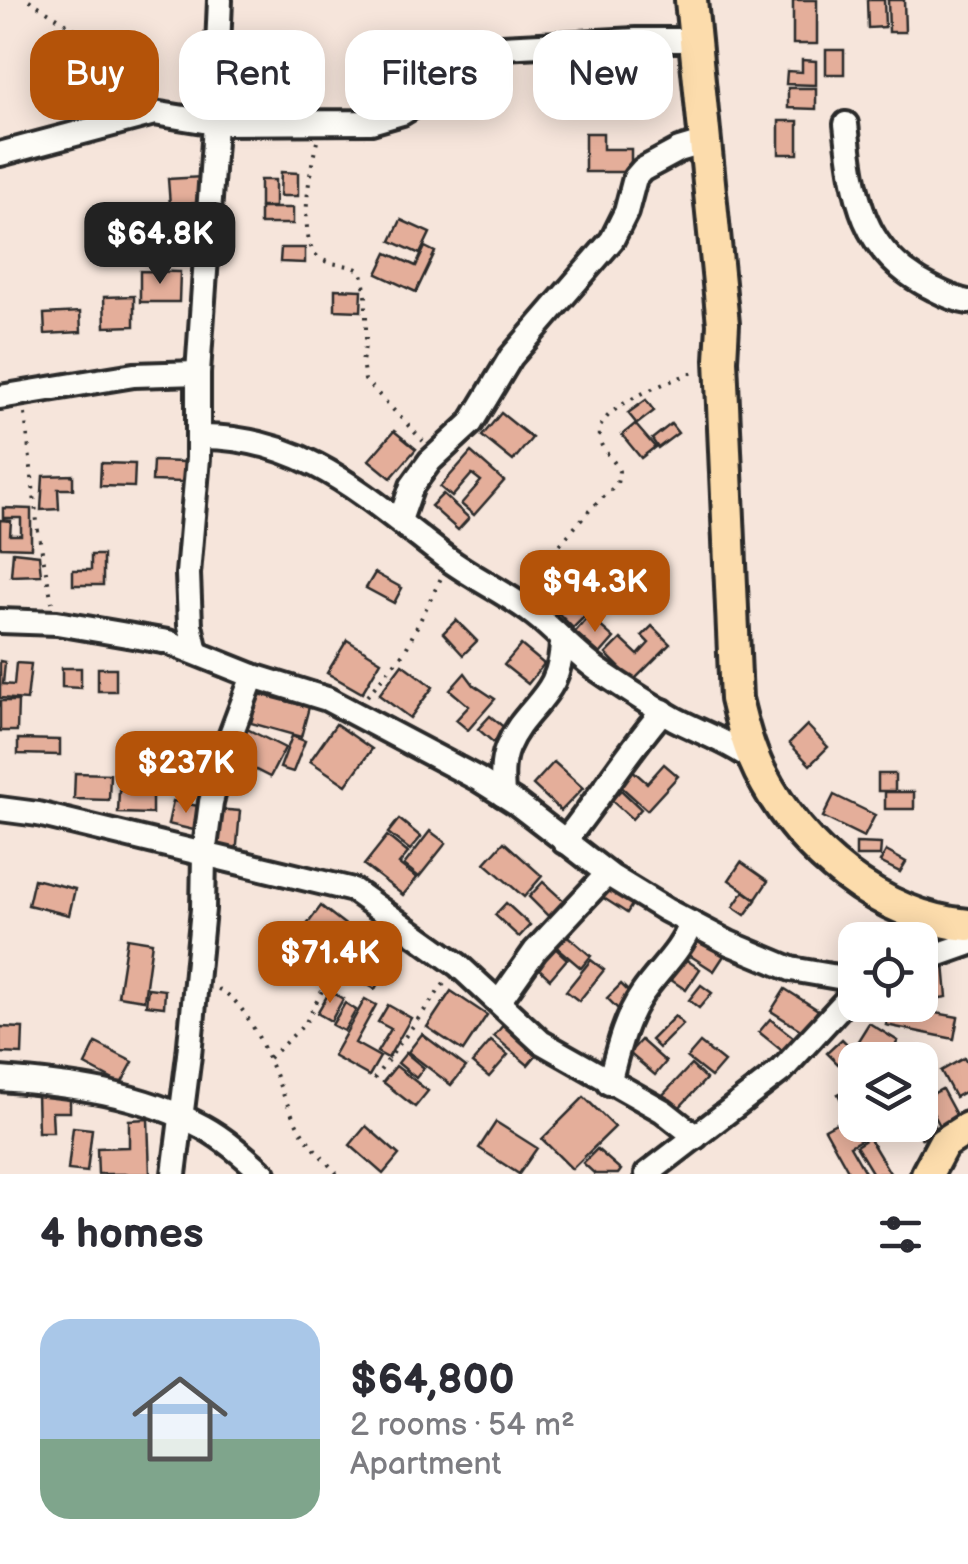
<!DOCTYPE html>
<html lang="en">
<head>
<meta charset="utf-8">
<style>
	:root { --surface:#fff; --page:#f2f2f3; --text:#2b2b33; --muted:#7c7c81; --line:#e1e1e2; --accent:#b45309 }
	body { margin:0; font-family:"Balsamiq Sans",sans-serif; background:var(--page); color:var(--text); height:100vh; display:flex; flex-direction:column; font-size:38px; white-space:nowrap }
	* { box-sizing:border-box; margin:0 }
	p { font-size:32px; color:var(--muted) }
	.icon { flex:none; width:55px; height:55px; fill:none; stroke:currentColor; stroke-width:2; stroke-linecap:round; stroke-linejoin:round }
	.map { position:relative; height:1174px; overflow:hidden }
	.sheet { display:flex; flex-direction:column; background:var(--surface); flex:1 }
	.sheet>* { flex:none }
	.banner { position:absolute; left:30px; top:30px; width:910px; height:90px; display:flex; gap:20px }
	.fabs { position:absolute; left:838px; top:922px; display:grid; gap:20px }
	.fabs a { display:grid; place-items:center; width:100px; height:100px; border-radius:20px; background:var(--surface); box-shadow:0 5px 25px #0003; font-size:50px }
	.price { position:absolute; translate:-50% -85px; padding:0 22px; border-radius:20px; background:var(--accent); color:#fff; font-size:32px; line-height:65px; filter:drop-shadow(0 2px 5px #0008) }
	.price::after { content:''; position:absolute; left:50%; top:60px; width:30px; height:22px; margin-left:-15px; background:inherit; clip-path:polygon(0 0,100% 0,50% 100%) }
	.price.current { background:#222; color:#fff }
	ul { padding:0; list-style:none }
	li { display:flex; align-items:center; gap:30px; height:250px; padding:0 40px }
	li+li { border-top:2px solid var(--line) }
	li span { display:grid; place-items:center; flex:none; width:280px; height:200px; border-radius:30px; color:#555 }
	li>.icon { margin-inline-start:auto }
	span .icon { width:120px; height:120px; fill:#fffc; stroke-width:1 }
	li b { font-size:42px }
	h2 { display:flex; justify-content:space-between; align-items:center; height:120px; padding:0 40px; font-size:42px }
	.chip { padding:0 35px; border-radius:30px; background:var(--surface); box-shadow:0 5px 25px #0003; font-size:35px; line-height:90px }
	.chip.current { background:var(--accent); color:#fff }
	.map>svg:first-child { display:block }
	.building { fill:#e4ae9a; stroke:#2b2b2b; stroke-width:2.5 }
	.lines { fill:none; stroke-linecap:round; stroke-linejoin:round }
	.minor-casing { stroke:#2b2b2b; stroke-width:30 }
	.major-casing { stroke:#2b2b2b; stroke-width:38 }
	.path { stroke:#2b2b2b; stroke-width:4; stroke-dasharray:2.5 8; stroke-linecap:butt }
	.minor { stroke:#fdfcf7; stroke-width:22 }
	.major { stroke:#fcdcac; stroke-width:30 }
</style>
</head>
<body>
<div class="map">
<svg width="968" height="1174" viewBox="0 0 968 1174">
	<rect width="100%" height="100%" fill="#f6e5db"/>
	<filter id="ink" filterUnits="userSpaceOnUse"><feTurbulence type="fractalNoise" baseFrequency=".01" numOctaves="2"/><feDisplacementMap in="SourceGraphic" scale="20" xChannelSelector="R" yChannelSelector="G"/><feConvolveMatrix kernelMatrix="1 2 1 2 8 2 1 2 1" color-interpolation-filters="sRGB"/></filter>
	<g filter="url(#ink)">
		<g class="building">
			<rect x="793" y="0" width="24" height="44"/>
			<polygon points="867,0 884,0 885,27 868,28"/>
			<polygon points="888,0 904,0 905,32 889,32"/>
			<polygon points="585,48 618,48 618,88 585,89"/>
			<rect x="826" y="50" width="18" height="24"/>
			<polygon points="802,60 816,61 816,85 786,84 787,71 802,72"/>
			<polygon points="788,88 816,88 816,109 788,108"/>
			<rect x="779" y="121" width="19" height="33"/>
			<polygon points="585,133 603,133 603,149 631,149 631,172 585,172"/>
			<polygon points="281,172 298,173 298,196 280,196"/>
			<polygon points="202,177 204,203 170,205 168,179"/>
			<rect x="260" y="180" width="15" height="27"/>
			<rect x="260" y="208" width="33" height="16"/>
			<polygon points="401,220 430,233 420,254 391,241"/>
			<polygon points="425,247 435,252 416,292 377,274 387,253 416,266"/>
			<polygon points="281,248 305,248 305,263 280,262"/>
			<polygon points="140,271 180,272 179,302 140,302"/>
			<polygon points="335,289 362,290 361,311 335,310"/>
			<polygon points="134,296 134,326 105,327 104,297"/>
			<polygon points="80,312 81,332 45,334 44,314"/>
			<polygon points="646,400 654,411 637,424 628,413"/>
			<polygon points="501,413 532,438 513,461 482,436"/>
			<polygon points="635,424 655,447 641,458 622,435"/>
			<polygon points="671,424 678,433 658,448 652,439"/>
			<polygon points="394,431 416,449 391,478 369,460"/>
			<polygon points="471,452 504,481 474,515 461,504 481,481 472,474 452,497 440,487"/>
			<polygon points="153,461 184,462 183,482 152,481"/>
			<polygon points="101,463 135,464 134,487 100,486"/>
			<polygon points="73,475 73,489 58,489 59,509 41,510 43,476"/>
			<polygon points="443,494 469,518 458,530 431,506"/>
			<polygon points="3,508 31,509 31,548 0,547 0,520 11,521 10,535 21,535 21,518 3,518"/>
			<polygon points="13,552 39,555 41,575 11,576"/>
			<polygon points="91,555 103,555 103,585 73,585 73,570 91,570"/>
			<polygon points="598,571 624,596 610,610 584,585"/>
			<polygon points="375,573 402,588 394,603 366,588"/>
			<polygon points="565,592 588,613 573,628 551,606"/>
			<polygon points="589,616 614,638 600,654 575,632"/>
			<polygon points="456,620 477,641 463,655 443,633"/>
			<polygon points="652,626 670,644 633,681 606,654 621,639 638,655 649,643 642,636"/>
			<polygon points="347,640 381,661 362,693 327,673"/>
			<polygon points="521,645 544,664 528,684 504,665"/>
			<polygon points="0,661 5,662 3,684 14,685 16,663 31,664 27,700 0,698"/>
			<polygon points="402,664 433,687 410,718 379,695"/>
			<polygon points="62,668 81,668 81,688 62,687"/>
			<rect x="98" y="668" width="18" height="23"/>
			<polygon points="465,673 474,685 495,699 468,730 456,720 469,706 450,690"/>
			<polygon points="259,694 309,707 301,737 251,723"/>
			<polygon points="0,701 18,701 17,731 0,731"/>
			<polygon points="490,716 506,729 494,743 478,729"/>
			<polygon points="336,724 372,749 346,785 310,761"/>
			<polygon points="807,725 828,747 810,765 789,743"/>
			<polygon points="247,729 285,748 270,777 232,758"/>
			<polygon points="292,736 305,741 293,772 280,768"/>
			<polygon points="18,739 60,740 60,755 18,754"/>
			<polygon points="554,762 583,788 561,811 533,785"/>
			<polygon points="664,764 678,776 647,810 617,783 630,768 647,783"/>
			<polygon points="75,773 110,774 109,800 74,799"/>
			<rect x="878" y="774" width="17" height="17"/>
			<polygon points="119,790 152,791 152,814 118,813"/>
			<polygon points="621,790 641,809 632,819 611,800"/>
			<rect x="885" y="792" width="29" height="17"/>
			<polygon points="834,795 875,815 864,837 823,817"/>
			<polygon points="173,801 203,807 198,831 168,824"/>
			<polygon points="215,809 240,811 236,856 211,854"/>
			<polygon points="399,819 421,837 410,850 388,833"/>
			<polygon points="430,831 446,843 419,877 404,865"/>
			<polygon points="387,836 408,853 399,864 417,878 403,895 364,865"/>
			<polygon points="504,842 542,876 524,897 485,863"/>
			<polygon points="856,843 881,844 880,856 856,856"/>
			<polygon points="886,851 906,862 900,872 880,862"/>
			<polygon points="741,862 768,881 756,899 729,880"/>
			<polygon points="34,879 75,889 69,915 28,905"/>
			<polygon points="543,882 566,903 551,919 529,897"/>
			<polygon points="610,885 635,900 627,913 602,897"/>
			<polygon points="744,891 756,900 745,915 733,907"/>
			<polygon points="506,903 530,925 519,937 495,915"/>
			<polygon points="321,906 352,930 337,949 306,926"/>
			<polygon points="564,933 591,956 581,968 554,945"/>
			<polygon points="699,933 727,951 714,971 686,953"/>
			<polygon points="127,938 152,942 144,1000 118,996"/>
			<polygon points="306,939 333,957 316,982 290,965"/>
			<polygon points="553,946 567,959 550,979 536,966"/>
			<polygon points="356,956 384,972 375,989 346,972"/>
			<polygon points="682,957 700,969 686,990 668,978"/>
			<polygon points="591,960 604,970 579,1001 566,991"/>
			<polygon points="944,964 947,997 934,999 931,965"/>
			<polygon points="621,984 636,999 622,1013 607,998"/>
			<polygon points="701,985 712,993 699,1008 689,1000"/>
			<polygon points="148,988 165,990 164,1007 146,1005"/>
			<polygon points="785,989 818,1010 804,1032 771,1011"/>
			<polygon points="330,991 343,999 331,1021 317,1013"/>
			<polygon points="451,991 487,1015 463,1051 427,1027"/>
			<polygon points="365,999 376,1005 355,1043 380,1057 369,1076 333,1056"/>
			<polygon points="345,1003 356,1010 344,1031 332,1025"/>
			<polygon points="388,1005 411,1018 388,1058 377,1052 391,1029 378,1022"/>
			<polygon points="891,1005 958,1017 954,1039 886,1025"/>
			<polygon points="675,1016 683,1024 659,1048 651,1040"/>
			<polygon points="509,1018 543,1047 528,1065 494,1036"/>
			<polygon points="770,1019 797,1040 786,1054 759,1032"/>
			<polygon points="869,1023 898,1041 886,1060 876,1060 854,1047"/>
			<polygon points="0,1027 23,1028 22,1054 0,1053"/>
			<polygon points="422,1034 466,1067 451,1085 408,1052"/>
			<polygon points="842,1039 853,1050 838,1064 827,1053"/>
			<polygon points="641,1040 666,1062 655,1075 629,1053"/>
			<polygon points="491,1041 508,1055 489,1077 472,1063"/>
			<polygon points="96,1043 133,1062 121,1084 85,1065"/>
			<polygon points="700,1043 724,1062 711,1077 687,1058"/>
			<polygon points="926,1051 935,1070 920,1077 920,1060 908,1060"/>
			<polygon points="406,1053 424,1068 416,1078 398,1063"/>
			<polygon points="964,1058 968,1065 968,1090 955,1097 941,1071"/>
			<polygon points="691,1065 706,1079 676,1111 661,1097"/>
			<polygon points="396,1066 428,1091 415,1107 383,1082"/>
			<polygon points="855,1086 855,1107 847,1111 838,1094"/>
			<polygon points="942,1089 961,1124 944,1133 925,1098"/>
			<polygon points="70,1091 70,1112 52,1112 53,1132 38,1132 37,1092"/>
			<polygon points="584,1097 615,1127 572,1169 542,1139"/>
			<polygon points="920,1103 937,1130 922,1139 913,1125 920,1125"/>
			<polygon points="855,1113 855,1125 862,1125 868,1136 850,1146 866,1174 850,1174 825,1129"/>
			<polygon points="148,1119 150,1174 98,1174 97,1148 129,1147 129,1120"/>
			<polygon points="496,1122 537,1148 519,1174 479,1148"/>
			<polygon points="366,1126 399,1155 383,1174 350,1145"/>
			<polygon points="73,1127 92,1129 87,1172 68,1170"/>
			<polygon points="869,1138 890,1173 888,1174 873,1174 856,1146"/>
			<polygon points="597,1149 621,1170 618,1174 595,1174 583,1163"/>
		</g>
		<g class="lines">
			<g class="minor-casing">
				<g id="minor">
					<path d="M846,124C854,196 861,253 932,288C944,294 955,300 968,302"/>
					<polyline points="0,154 154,113 215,123 371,122 402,113 446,86 472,55 479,51 502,47 636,40 694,40"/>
					<polyline points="0,397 134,375 198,373"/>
					<path d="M199,437C305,436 366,497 445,557C474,579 507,593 535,615C557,632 575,654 598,670C623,687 649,704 675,719C702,733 732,743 756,762"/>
					<polyline points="400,520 412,486 430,461 471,423 511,357 612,240 626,212 635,178 642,170 679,150 706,142"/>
					<polyline points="0,621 57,623 168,642 253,676 327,699 478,779 516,803 612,877 666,910 729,943 791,969 855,980"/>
					<polyline points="196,652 190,625 188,574 198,458 198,373 214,141 220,0"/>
					<path d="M503,795C502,779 501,763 507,748C526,703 562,699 562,639"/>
					<polyline points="0,809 38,814 353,890 458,965 541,1042 663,1111 696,1137"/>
					<path d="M564,842C599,799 627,752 663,711"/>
					<polyline points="920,961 968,944"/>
					<polyline points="499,1002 535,951 607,874"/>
					<path d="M0,1079C69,1084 141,1093 203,1127C225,1139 245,1157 264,1174"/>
					<path d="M609,1083C617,1053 624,1020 642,994C659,969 681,952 691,923"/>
					<polyline points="174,1174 189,1055 203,909 204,855 211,802 227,745 253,676"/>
					<polyline points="647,1174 782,1070 855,991"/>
				</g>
			</g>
			<g class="major-casing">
				<g id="major">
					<path d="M691,0L723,324L721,360L736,699C742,724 748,748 760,772C800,850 879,917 968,925"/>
					<polyline points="927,1174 943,1144 968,1128"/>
				</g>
			</g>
			<g class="path">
				<polyline points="29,0 109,50 147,91"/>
				<path d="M317,142C310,166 297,241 318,257C331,267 349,262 362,272L366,296V341L362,362L365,380L423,441"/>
				<polyline points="25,414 38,531 52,602"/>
				<path d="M526,584L588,512L617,484L619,471C614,458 601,451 599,437C594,406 675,380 699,370"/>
				<polyline points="367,696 405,651 441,578"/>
				<path d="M218,989C258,1006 278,1095 301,1131C311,1146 325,1160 337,1174"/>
				<polyline points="269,1058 305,1024 358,921"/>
				<polyline points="374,1079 446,981"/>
			</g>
			<use href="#minor" class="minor"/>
			<use href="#major" class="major"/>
		</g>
	</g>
</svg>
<div class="fabs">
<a><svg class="icon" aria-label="locate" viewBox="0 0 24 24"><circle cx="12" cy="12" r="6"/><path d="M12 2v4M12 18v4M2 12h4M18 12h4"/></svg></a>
<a><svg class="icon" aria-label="layers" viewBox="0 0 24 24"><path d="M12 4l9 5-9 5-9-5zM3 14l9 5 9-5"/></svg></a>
</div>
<b class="price current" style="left:160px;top:287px">$64.8K</b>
<b class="price" style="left:595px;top:635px">$94.3K</b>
<b class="price" style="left:186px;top:816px">$237K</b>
<b class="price" style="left:330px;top:1006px">$71.4K</b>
<div class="banner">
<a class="chip current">Buy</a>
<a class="chip">Rent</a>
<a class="chip">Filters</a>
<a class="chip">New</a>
</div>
</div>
<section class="sheet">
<h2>4 homes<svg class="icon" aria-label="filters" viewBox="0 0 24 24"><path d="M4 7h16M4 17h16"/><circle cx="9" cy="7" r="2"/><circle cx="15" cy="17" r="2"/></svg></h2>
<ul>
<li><span style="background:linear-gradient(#a9c7e8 60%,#7fa58c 0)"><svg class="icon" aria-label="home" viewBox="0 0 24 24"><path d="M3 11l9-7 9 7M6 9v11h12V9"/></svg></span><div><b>$64,800</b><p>2 rooms · 54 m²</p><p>Apartment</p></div></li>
</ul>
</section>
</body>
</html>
